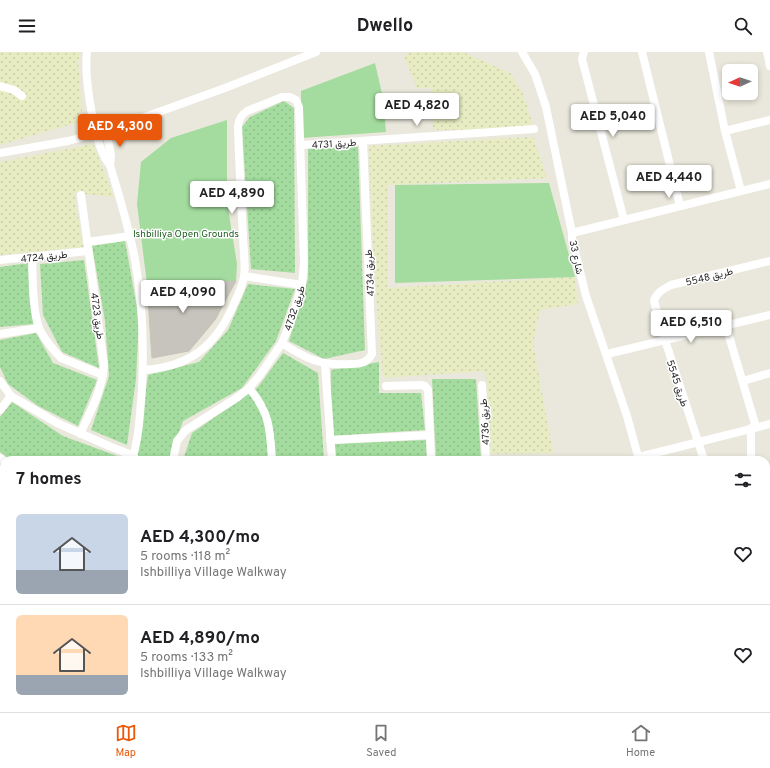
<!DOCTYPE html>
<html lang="en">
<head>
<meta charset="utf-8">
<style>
	:root { --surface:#fff; --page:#f2f2f2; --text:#202124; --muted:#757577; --line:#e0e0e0; --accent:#ea580c }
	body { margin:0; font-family:Overpass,Vazirmatn,sans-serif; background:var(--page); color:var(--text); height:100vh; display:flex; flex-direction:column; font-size:15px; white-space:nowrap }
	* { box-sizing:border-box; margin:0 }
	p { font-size:13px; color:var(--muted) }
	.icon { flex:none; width:22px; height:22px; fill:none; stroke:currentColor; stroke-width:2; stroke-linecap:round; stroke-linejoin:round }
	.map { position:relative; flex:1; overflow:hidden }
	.panel { position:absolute; left:0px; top:404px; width:770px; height:256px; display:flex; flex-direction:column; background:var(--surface); border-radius:12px 12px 0 0; box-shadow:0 2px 6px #0003 }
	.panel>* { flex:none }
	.needle { width:26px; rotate:267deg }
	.fabs { position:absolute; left:722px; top:12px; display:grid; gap:8px }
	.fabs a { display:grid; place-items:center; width:36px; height:36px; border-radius:6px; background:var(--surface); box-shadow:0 2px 6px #0003; font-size:20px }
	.price { position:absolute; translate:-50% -34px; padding:0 9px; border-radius:4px; background:#fff; color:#222; font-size:13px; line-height:26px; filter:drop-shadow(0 1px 2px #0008) }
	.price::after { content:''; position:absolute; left:50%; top:24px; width:12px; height:9px; margin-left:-6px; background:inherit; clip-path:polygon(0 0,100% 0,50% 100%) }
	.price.selected { background:var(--accent); color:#fff }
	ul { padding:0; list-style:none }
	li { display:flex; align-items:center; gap:12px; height:100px; padding:0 16px }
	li+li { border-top:1px solid var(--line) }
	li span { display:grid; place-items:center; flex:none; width:112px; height:80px; border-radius:6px; color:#555 }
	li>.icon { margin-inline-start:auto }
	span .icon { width:48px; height:48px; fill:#fffc; stroke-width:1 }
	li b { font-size:17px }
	h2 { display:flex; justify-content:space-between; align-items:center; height:48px; padding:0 16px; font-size:17px }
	header { display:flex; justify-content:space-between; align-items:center; height:52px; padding:0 16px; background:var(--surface); font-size:18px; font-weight:700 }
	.tab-bar { display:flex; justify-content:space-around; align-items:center; height:56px; border-top:1px solid var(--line); background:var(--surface); font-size:11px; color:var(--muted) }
	.tab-bar a { display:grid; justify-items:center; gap:2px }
	.tab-bar .selected { color:var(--accent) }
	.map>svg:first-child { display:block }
	.grass { fill:url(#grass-dots) }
	.sand { fill:url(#sand-dots) }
	.park { fill:#a3dc9e }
	.building { fill:#c6c4bc; stroke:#c5c4b6 }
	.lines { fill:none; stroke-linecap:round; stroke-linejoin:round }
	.street { stroke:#fff; stroke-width:8 }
	.labels { text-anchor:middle; stroke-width:3; stroke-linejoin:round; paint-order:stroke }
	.street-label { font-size:10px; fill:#292929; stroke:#fff }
	.park-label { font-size:10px; fill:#215f24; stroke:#fff }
</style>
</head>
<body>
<header><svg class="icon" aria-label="menu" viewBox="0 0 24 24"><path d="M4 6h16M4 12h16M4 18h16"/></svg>Dwello<svg class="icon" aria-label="search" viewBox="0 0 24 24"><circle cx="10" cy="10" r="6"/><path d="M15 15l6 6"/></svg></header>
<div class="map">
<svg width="770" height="660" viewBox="0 0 770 660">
	<defs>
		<pattern id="grass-dots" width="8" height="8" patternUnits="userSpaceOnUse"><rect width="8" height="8" fill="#a3dc9e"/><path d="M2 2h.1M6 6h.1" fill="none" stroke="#8cbd88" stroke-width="1.8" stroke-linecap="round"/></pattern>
		<pattern id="sand-dots" width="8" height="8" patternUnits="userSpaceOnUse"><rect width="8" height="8" fill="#e8ecc2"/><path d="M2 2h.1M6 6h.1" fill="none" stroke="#c7caa7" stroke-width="1.8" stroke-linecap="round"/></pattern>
	</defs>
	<rect width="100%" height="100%" fill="#eae8dc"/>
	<g class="grass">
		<polygon points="284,49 294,56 295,221 251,217 242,75 250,65"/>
		<polygon points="358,95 365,298 324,307 289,289 308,226 308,97"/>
		<polygon points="125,189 139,267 136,327 127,393 91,378 109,324 105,269 92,194"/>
		<polygon points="84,208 99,316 62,300 43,263 40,212"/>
		<polygon points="28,211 30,249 34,272 0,275 0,215"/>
		<polygon points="248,232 295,237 276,289 242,336 183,369 169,408 135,408 148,323 199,310 228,278"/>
		<polygon points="36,281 53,311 97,328 78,374 38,354 8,332 0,315 0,288"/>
		<polygon points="283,301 318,321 324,408 183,408 192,381 258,335"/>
		<polygon points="379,310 379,341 421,341 425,378 330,384 331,318"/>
		<polygon points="432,327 476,327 481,408 436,408"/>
		<polygon points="12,350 63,384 128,408 11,408 0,400 0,365"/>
		<polygon points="426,388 427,408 336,408 335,392"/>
		<polygon points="0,475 4,477 4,540 0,539"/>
	</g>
	<g class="sand">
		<polygon points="0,0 80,0 78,10 83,69 0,93"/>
		<polygon points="411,0 463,0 510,21 523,42 534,77 433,78 431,36 417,36 404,4"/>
		<path d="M533,85L547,126L388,133L387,236L575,225L578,252L540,258L533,291L553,401L491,402L486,319L383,326C376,249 371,172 369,94Z"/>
		<polygon points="93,92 114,145 74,141 83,195 0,203 0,110"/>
	</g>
	<g class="park">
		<polygon points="375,11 383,46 386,80 301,86 301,39"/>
		<polygon points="227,68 227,150 237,212 236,229 147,232 137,152 141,110 171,86"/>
		<polygon points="549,131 575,225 395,231 395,133"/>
		<polygon points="0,597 4,598 4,656 192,656 193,660 0,660"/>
	</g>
	<polygon class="building" points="236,229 215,268 189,299 152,306 147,232"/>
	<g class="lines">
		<g class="street">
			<path d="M87,0C84,23 94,96 110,113C119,144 129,175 135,208C143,251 144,294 142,338C140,361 139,386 132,408"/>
			<polyline points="522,0 535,22 546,55 572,181 572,187 586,244 627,364 639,408"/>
			<polyline points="584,0 582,7 624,168"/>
			<polyline points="642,0 680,154"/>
			<polyline points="709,0 725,79 741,139"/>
			<polyline points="767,0 770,14"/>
			<polyline points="0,34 14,38 22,44"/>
			<polyline points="106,79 111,103 110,113"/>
			<polyline points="725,79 770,68"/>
			<polyline points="301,93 534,77"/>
			<polyline points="0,101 68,89 106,79 225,36 316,0"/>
			<polyline points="572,181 770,132"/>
			<polyline points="87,190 130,184"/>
			<path d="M32,205C33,225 32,257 39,276C43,285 54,299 61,306L103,323"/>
			<polyline points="0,208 88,199"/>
			<polyline points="244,224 302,233"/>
			<polyline points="726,274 756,375"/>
			<polyline points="0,282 39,276"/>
			<path d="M282,291C306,307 321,314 351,312C361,312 367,311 372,302L363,89"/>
			<polyline points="607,302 770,263"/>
			<polyline points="325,312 332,408"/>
			<path d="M143,318C189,315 215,295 233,254C237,245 242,235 244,225C246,215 243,194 243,183C241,147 239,110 238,74C239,67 241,63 247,59L282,45H290L296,48L299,55L304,211L302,233L292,266L282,291L260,323L249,336L238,345L186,378L177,389L173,408"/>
			<polyline points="0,329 11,344 57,371 109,394 134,404"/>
			<polyline points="743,329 770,321"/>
			<polyline points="482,333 486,408"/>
			<polyline points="386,334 421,333 425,334 428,338 431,408"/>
			<path d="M249,336C270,361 270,377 272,408"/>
			<polyline points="0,358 11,344"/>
			<path d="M80,382C91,359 102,338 104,313L81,143"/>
			<polyline points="330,388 430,383"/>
			<polyline points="639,405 770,372"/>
			<polyline points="0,406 4,409"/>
			<path d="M704,408L665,288L654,249C656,241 663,237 671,233L770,209"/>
			<polyline points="751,408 751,376"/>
			<polyline points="0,442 4,433"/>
			<polyline points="766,468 770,468"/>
			<polyline points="0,473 4,475"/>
			<polyline points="0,543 4,544"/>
			<polyline points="766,548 770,545"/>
			<polyline points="0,589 4,590"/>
			<polyline points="766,604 770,601"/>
			<polyline points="245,656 247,660"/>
			<polyline points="466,656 466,660"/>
			<polyline points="501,656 508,660"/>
			<polyline points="753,656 754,660"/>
			<polyline points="267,660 291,656"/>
			<polyline points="487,660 490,656"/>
			<polyline points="682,660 686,656"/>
			<polyline points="761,660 770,658"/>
		</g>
	</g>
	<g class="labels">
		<g class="street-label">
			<text transform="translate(334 91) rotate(-4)" y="4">طريق 4731</text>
			<text transform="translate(44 204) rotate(-6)" y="4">طريق 4724</text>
			<text transform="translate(577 205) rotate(78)" y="4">شارع 33</text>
			<text transform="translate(369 221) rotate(-93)" y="4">طريق 4734</text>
			<text transform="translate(709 224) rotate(-14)" y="4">طريق 5548</text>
			<text transform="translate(294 256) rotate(-72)" y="4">طريق 4732</text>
			<text transform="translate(98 264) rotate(82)" y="4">طريق 4723</text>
			<text transform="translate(678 331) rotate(72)" y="4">طريق 5545</text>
			<text transform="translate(484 370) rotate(-93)" y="4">طريق 4736</text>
		</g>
		<g class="park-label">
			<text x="186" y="185">Ishbilliya Open Grounds</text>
		</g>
	</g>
</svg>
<div class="fabs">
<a><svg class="needle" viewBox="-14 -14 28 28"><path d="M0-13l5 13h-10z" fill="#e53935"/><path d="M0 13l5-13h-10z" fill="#757577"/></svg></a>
</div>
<b class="price" style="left:417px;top:75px">AED 4,820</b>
<b class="price" style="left:613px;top:86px">AED 5,040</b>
<b class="price selected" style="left:120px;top:96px">AED 4,300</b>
<b class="price" style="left:669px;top:147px">AED 4,440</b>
<b class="price" style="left:232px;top:163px">AED 4,890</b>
<b class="price" style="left:183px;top:262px">AED 4,090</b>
<b class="price" style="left:691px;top:292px">AED 6,510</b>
<section class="panel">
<h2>7 homes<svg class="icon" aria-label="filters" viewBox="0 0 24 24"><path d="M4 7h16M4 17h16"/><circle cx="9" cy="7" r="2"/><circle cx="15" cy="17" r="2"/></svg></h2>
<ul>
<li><span style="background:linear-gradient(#c9d6e8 70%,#9aa5b1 0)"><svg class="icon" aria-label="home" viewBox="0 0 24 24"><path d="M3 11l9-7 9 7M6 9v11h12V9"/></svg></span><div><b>AED 4,300/mo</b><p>5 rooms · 118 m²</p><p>Ishbilliya Village Walkway</p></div><svg class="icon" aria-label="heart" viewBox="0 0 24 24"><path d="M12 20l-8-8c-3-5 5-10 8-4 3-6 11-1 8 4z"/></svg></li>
<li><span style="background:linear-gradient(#ffd9b3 75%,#9aa5b1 0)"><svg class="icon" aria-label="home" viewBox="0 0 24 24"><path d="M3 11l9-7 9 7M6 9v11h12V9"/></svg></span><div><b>AED 4,890/mo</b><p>5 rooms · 133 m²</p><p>Ishbilliya Village Walkway</p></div><svg class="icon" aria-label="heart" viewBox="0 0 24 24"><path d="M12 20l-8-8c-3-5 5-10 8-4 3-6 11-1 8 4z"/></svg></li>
</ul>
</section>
</div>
<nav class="tab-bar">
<a class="selected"><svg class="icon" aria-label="map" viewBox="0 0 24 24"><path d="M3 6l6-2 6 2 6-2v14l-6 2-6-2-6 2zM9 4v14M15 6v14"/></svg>Map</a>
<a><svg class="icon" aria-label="saved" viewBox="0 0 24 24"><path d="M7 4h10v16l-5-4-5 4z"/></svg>Saved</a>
<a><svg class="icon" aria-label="home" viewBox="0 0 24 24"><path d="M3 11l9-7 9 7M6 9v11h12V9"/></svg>Home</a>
</nav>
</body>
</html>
